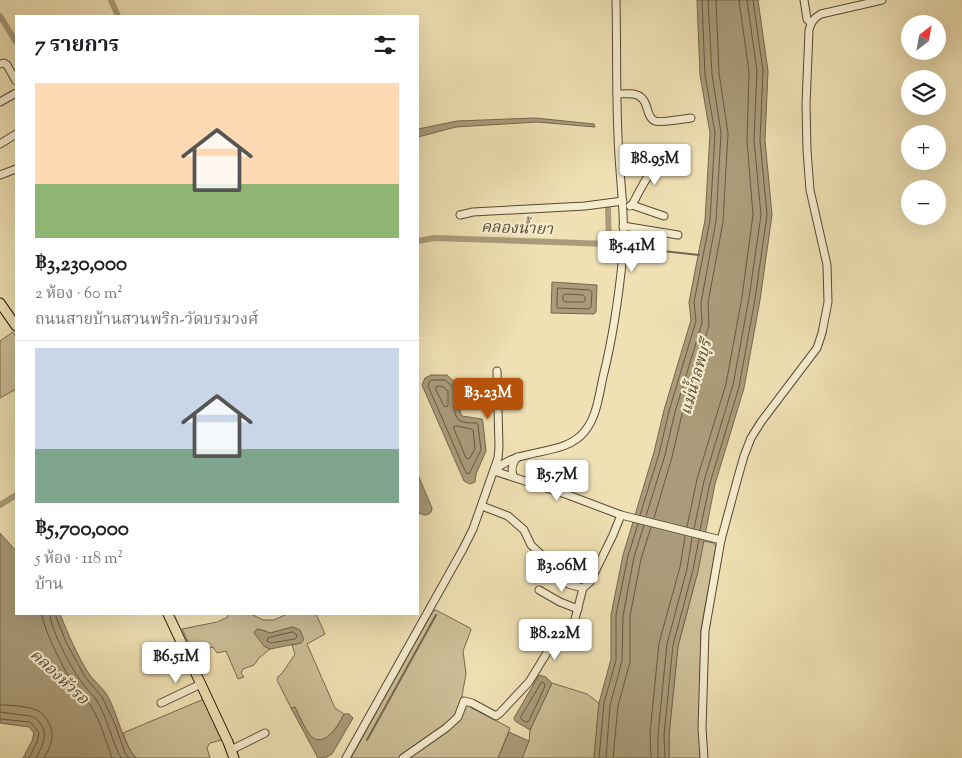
<!DOCTYPE html>
<html lang="th">
<head>
<meta charset="utf-8">
<style>
	:root { --surface:#fff; --page:#f2f2f2; --text:#202124; --muted:#757577; --line:#e0e0e0; --accent:#b45309 }
	body { margin:0; font-family:"Sorts Mill Goudy","Noto Serif Thai",serif; background:var(--page); color:var(--text); height:100vh; display:flex; flex-direction:column; font-size:19px; white-space:nowrap }
	* { box-sizing:border-box; margin:0 }
	p { font-size:16px; color:var(--muted) }
	.icon { flex:none; width:28px; height:28px; fill:none; stroke:currentColor; stroke-width:2; stroke-linecap:round; stroke-linejoin:round }
	.map { position:relative; flex:1; overflow:hidden }
	.details { position:absolute; left:15px; top:15px; width:404px; height:600px; display:flex; flex-direction:column; background:var(--surface); border-radius:0px; box-shadow:0 5px 20px #0002 }
	.details>* { flex:none }
	.needle { width:32px; rotate:31deg }
	.tools { position:absolute; left:901px; top:15px; display:grid; gap:10px }
	.tools a { display:grid; place-items:center; width:45px; height:45px; border-radius:50%; background:var(--surface); box-shadow:0 5px 20px #0002; font-size:25px }
	.price { position:absolute; translate:-50% -42px; padding:0 11px; border-radius:5px; background:#fff; color:#222; font-size:16px; line-height:32px; filter:drop-shadow(0 1px 2px #0008) }
	.price::after { content:''; position:absolute; left:50%; top:30px; width:15px; height:11px; margin-left:-8px; background:inherit; clip-path:polygon(0 0,100% 0,50% 100%) }
	.price.active { background:var(--accent); color:#fff }
	ul { padding:0; list-style:none }
	li { display:grid; align-content:center; gap:10px; height:265px; padding:0 20px }
	li+li { border-top:1px solid var(--line) }
	li span { display:grid; place-items:center; height:155px; border-radius:0px; color:#555 }
	li>.icon { margin-inline-start:auto }
	span .icon { width:90px; height:90px; fill:#fffc; stroke-width:1 }
	li b { font-size:21px }
	h2 { display:flex; justify-content:space-between; align-items:center; height:60px; padding:0 20px; font-size:21px }
	.map>svg:first-child { display:block }
	.green { fill:#ccbe97; stroke:#786a50 }
	.water { fill:#aa9c7a; stroke:#74664c }
	.lines { fill:none; stroke-linecap:round; stroke-linejoin:round }
	.shore { stroke:#675841; stroke-width:1 }
	.stream { stroke:#74664c; stroke-width:2 }
	.canal { stroke:#aa9c7a; stroke-width:6 }
	.minor-casing { stroke:#574833; stroke-width:9 }
	.major-casing { stroke:#241508; stroke-width:11 }
	.minor { stroke:#f5ecce; stroke-width:7 }
	.major { stroke:#efe1b4; stroke-width:9 }
	.labels { text-anchor:middle; stroke-width:4.5; stroke-linejoin:round; paint-order:stroke }
	.water-label { font-size:16px; font-style:italic; fill:#5a4b36; stroke:#f5ecce }
</style>
</head>
<body>
<div class="map">
<svg width="962" height="758" viewBox="0 0 962 758">
	<rect width="100%" height="100%" fill="#efe1b4"/>
	<filter id="stains"><feTurbulence type="fractalNoise" baseFrequency=".004" numOctaves="4"/><feColorMatrix values="0 0 0 0 .2 0 0 0 0 .09 0 0 0 0 .02 0 0 0 .5 -.17"/></filter>
	<radialGradient id="worn" r=".72"><stop offset=".6" stop-color="#630" stop-opacity="0"/><stop offset="1" stop-color="#630" stop-opacity=".3"/></radialGradient>
	<g class="green">
		<polygon points="13,332 16,337 16,389 0,398 0,341"/>
		<polygon points="703,541 714,543 716,547 701,630 699,717 700,758 669,758 669,735 678,646 698,571"/>
		<polygon points="436,610 470,628 471,630 463,651 466,674 461,701 472,708 510,728 498,758 351,758 433,611"/>
		<path d="M227,614H251L263,620H274L287,614H316L325,634L307,644L335,708L344,714C340,723 326,747 313,738C306,733 299,715 295,707L291,708L277,680L278,677L283,672L295,654L292,645L301,643L293,627L270,633L262,630L264,646L270,649L259,658L254,665L243,669L241,673L244,677L238,679L226,651L217,653L213,647L206,649L195,656L182,629L217,622L228,617Z"/>
		<polygon points="552,683 587,694 599,703 594,758 522,758 529,741 530,730"/>
		<polygon points="204,699 217,726 222,740 210,743 207,748 210,758 136,758 130,751 123,733"/>
	</g>
	<g class="water">
		<polygon points="697,0 758,0 768,71 765,140 772,215 760,300 744,388 715,484 698,571 678,646 669,735 669,758 594,758 599,703 611,659 611,615 623,555 654,452 664,410 691,320 689,302 705,220 710,133 700,75"/>
		<polygon points="535,118 594,124 595,127 537,122 456,127 418,137 418,129 457,121"/>
		<polygon points="552,282 597,285 596,312 594,314 551,313"/>
		<polygon points="431,375 447,375 459,386 460,412 462,416 482,419 483,423 486,451 476,474 475,482 470,484 464,481 422,385 425,378"/>
		<path d="M418,475L432,508C432,513 429,515 424,515L419,513L418,518Z"/>
		<path d="M0,533L16,551V614H60C68,634 77,655 89,674C94,681 102,687 107,695C118,714 122,742 136,758H23L32,741L34,733L29,727L0,723Z"/>
		<polygon points="293,627 300,630 304,640 301,643 270,649 264,646 254,633 257,629 262,630 270,633"/>
		<polygon points="539,675 546,677 552,683 530,730 515,721 514,718"/>
		<path d="M295,707C299,715 306,733 313,738C326,747 340,723 344,714H349L353,718L332,754L325,758H318L291,708Z"/>
		<polygon points="509,732 529,741 522,758 498,758"/>
	</g>
	<g class="lines">
		<g class="shore">
			<polygon points="558,288 590,290 592,292 591,307 589,309 558,308 557,306"/>
			<polygon points="565,294 583,295 585,297 585,301 583,302 565,302 563,300 563,296"/>
			<path d="M432,380H445L454,388C455,397 451,415 460,421C464,423 472,423 477,423L478,425L481,450L469,474L466,473L428,386L429,382Z"/>
			<polygon points="439,386 443,387 448,391 448,405 447,407 444,406 436,390 436,387"/>
			<polygon points="457,426 471,429 473,430 475,449 469,459 466,458 454,429 454,427"/>
			<polyline points="640,515 659,454 669,411 696,321 694,302 710,220 715,133 705,75 702,0"/>
			<polyline points="646,516 665,455 675,412 702,323 701,303 716,221 721,133 712,74 708,0"/>
			<polyline points="654,518 672,457 682,414 709,325 708,303 723,222 728,133 719,73 716,0"/>
			<polyline points="687,527 697,479 726,384 742,297 753,215 747,141 749,72 739,0"/>
			<polyline points="694,529 704,481 733,385 749,298 761,215 754,140 757,71 747,0"/>
			<polyline points="700,530 710,483 739,387 755,299 767,215 760,140 763,71 753,0"/>
			<path d="M42,614C43,629 66,674 75,687C80,693 86,698 90,705C100,720 106,741 112,758"/>
			<path d="M50,614C50,629 71,667 80,680C85,688 92,693 97,701C108,719 111,740 121,758"/>
			<polyline points="56,614 56,617 66,642 85,677 102,697 115,724 125,753 129,758"/>
			<polygon points="293,632 296,634 297,637 295,639 271,643 267,641 268,638"/>
			<polygon points="542,682 544,683 545,686 529,721 526,722 521,719 521,717"/>
			<path d="M0,705C10,705 27,706 36,710C40,711 43,714 45,717C56,731 53,743 44,758"/>
			<path d="M0,712L30,716C35,717 37,719 40,723C49,735 42,747 36,758"/>
			<polyline points="0,719 30,722 37,730 39,733 37,742 29,758"/>
			<polyline points="599,758 604,703 616,660 616,615 628,556 638,524"/>
			<polyline points="606,758 610,705 622,661 623,616 634,557 644,525"/>
			<polyline points="613,758 618,706 630,662 630,616 641,559 651,527"/>
			<polyline points="651,758 650,733 659,643 680,567 685,536"/>
			<polyline points="658,758 658,734 667,644 687,569 692,538"/>
			<polyline points="665,758 664,735 673,645 693,570 699,539"/>
		</g>
		<g class="stream">
			<polyline points="609,244 615,245"/>
			<polyline points="627,247 699,255"/>
			<polyline points="367,740 436,615"/>
		</g>
		<g class="canal">
			<polyline points="111,0 118,16"/>
			<polyline points="0,16 16,42"/>
			<polyline points="418,241 434,238 609,244 608,209"/>
			<polyline points="0,505 16,495"/>
		</g>
		<g class="minor-casing">
			<g id="minor">
				<polyline points="804,0 807,19 811,23"/>
				<polyline points="0,64 4,63 7,65 16,81"/>
				<path d="M617,94C624,94 631,93 637,95C650,100 645,117 655,121C660,123 684,119 691,118"/>
				<polyline points="0,102 16,93"/>
				<polyline points="0,144 16,134"/>
				<polyline points="0,175 16,169"/>
				<path d="M632,205C638,195 651,163 664,164C669,164 675,167 680,169"/>
				<polyline points="630,206 632,205 664,216"/>
				<polyline points="460,215 473,212 585,206 623,201"/>
				<polyline points="623,226 678,235"/>
				<path d="M494,471C519,446 564,458 585,431C597,416 599,395 603,377C613,337 619,295 623,254C626,214 619,176 618,136C616,91 617,45 616,0"/>
				<polyline points="494,471 568,495 621,515 721,540"/>
				<path d="M514,477C510,470 512,464 517,457"/>
				<polyline points="482,506 508,516 524,530 531,545 545,558 556,575 568,584 583,588 590,582 613,535 621,515"/>
				<polyline points="539,590 560,602 578,609"/>
				<polyline points="161,703 201,684"/>
				<polyline points="231,750 265,733"/>
				<polyline points="346,758 463,549 473,529 498,458 499,447 497,371"/>
				<polyline points="403,758 446,728 458,717 464,701 472,703 496,716 500,713 529,682 548,651 559,637 572,625 575,619 583,588"/>
				<path d="M704,758L702,728L705,631L721,540L738,477L744,456L751,438L761,422L817,348L822,333L828,302L827,265L810,190L807,150L806,105L809,30C811,22 814,18 821,14L882,0"/>
			</g>
		</g>
		<g class="major-casing">
			<g id="major">
				<polyline points="0,303 16,326"/>
				<polyline points="168,614 228,742 234,758"/>
			</g>
		</g>
		<use href="#minor" class="minor"/>
		<use href="#major" class="major"/>
	</g>
	<g class="labels">
		<g class="water-label">
			<text transform="translate(517 227) rotate(2)" y="6">คลองน้ำยา</text>
			<text transform="translate(695 377) rotate(-74)" y="6">แม่น้ำลพบุรี</text>
			<text transform="translate(60 676) rotate(43)" y="6">คลองหัวรอ</text>
		</g>
	</g>
	<rect width="100%" height="100%" filter="url(#stains)"/>
	<rect width="100%" height="100%" fill="url(#worn)"/>
</svg>
<div class="tools">
<a><svg class="needle" viewBox="-14 -14 28 28"><path d="M0-13l5 13h-10z" fill="#e53935"/><path d="M0 13l5-13h-10z" fill="#757577"/></svg></a>
<a><svg class="icon" aria-label="layers" viewBox="0 0 24 24"><path d="M12 4l9 5-9 5-9-5zM3 14l9 5 9-5"/></svg></a>
<a>+</a>
<a>−</a>
</div>
<b class="price" style="left:655px;top:186px">฿8.95M</b>
<b class="price" style="left:632px;top:273px">฿5.41M</b>
<b class="price active" style="left:488px;top:420px">฿3.23M</b>
<b class="price" style="left:557px;top:502px">฿5.7M</b>
<b class="price" style="left:562px;top:593px">฿3.06M</b>
<b class="price" style="left:555px;top:661px">฿8.22M</b>
<b class="price" style="left:176px;top:684px">฿6.51M</b>
<section class="details">
<h2>7 รายการ<svg class="icon" aria-label="filters" viewBox="0 0 24 24"><path d="M4 7h16M4 17h16"/><circle cx="9" cy="7" r="2"/><circle cx="15" cy="17" r="2"/></svg></h2>
<ul>
<li><span style="background:linear-gradient(#ffd9b3 65%,#8fb573 0)"><svg class="icon" aria-label="home" viewBox="0 0 24 24"><path d="M3 11l9-7 9 7M6 9v11h12V9"/></svg></span><div><b>฿3,230,000</b><p>2 ห้อง · 60 m²</p><p>ถนนสายบ้านสวนพริก-วัดบรมวงศ์</p></div></li>
<li><span style="background:linear-gradient(#c9d6e8 65%,#7fa58c 0)"><svg class="icon" aria-label="home" viewBox="0 0 24 24"><path d="M3 11l9-7 9 7M6 9v11h12V9"/></svg></span><div><b>฿5,700,000</b><p>5 ห้อง · 118 m²</p><p>บ้าน</p></div></li>
</ul>
</section>
</div>
</body>
</html>
